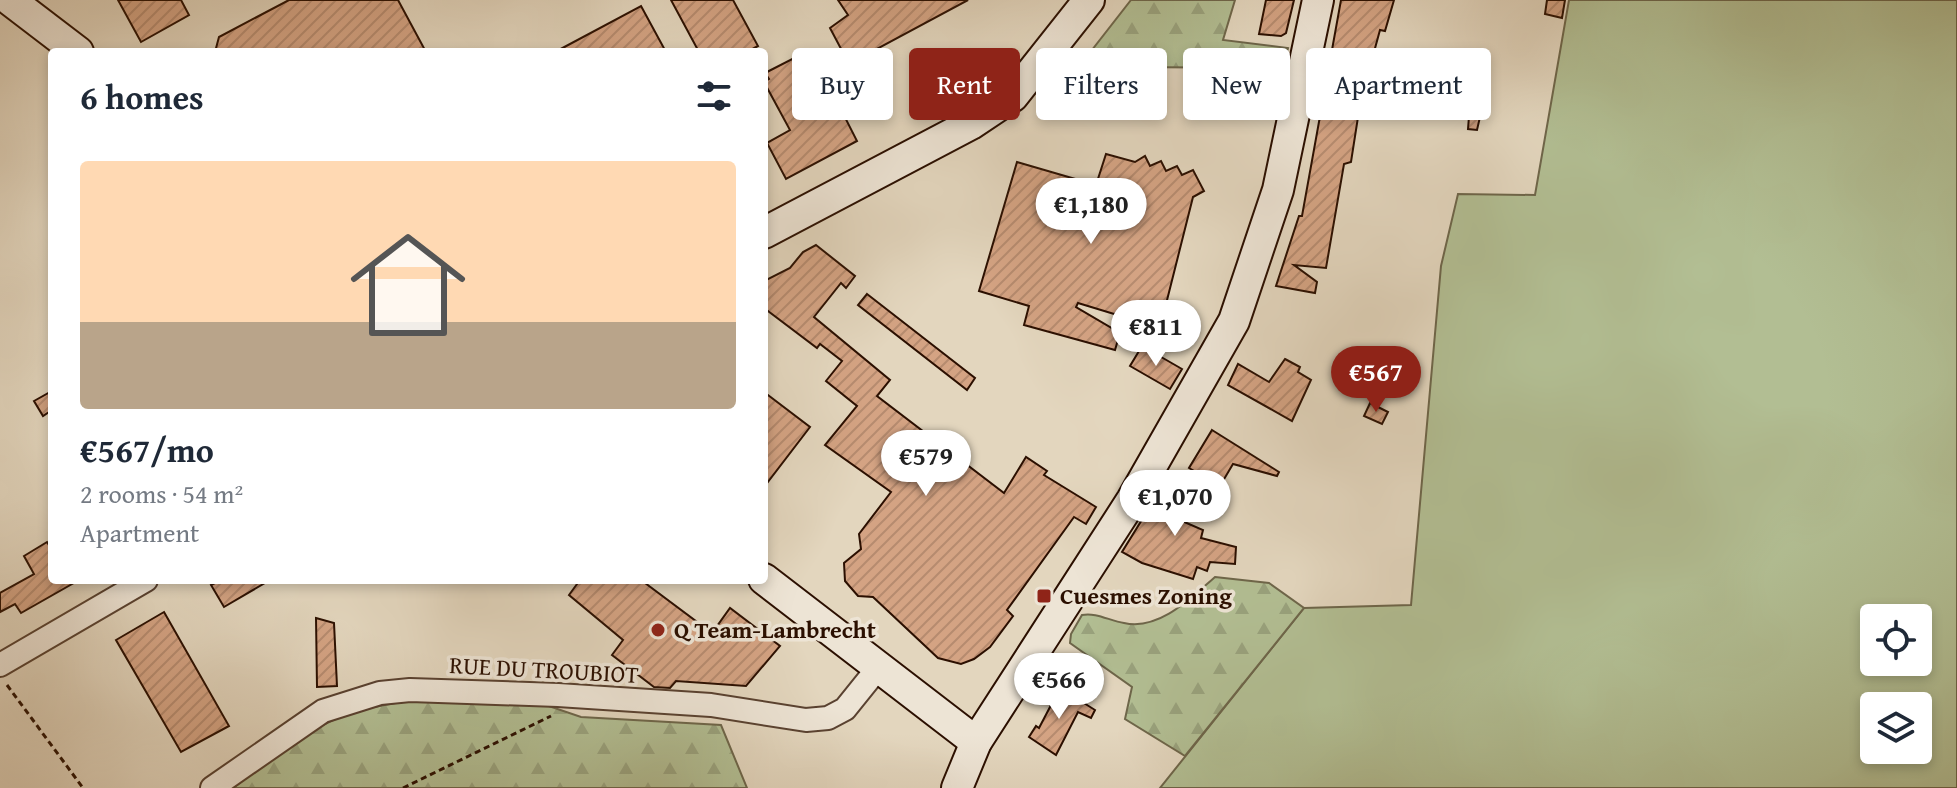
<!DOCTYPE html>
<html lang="en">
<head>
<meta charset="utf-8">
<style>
	:root { --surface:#fff; --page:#f6f6f7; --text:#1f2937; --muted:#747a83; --line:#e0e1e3; --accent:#8f2418 }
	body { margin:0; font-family:"Gentium Book Plus",serif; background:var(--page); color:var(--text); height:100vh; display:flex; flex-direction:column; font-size:30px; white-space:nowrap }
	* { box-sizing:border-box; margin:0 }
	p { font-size:26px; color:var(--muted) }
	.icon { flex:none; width:44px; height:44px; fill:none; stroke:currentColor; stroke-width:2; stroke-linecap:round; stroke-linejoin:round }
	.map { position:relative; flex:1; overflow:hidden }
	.panel { position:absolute; left:48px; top:48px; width:720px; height:536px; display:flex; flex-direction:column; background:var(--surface); border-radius:8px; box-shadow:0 4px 12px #0003 }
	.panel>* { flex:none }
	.top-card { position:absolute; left:792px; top:48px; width:760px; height:72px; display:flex; gap:16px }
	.tools { position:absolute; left:1860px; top:604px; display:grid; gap:16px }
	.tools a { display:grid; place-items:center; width:72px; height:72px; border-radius:8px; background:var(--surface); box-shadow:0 4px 12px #0003; font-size:40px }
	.price { position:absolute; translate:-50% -68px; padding:0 18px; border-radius:28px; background:#fff; color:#222; font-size:26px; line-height:52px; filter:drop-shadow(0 2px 4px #0008) }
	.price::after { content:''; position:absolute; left:50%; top:48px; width:24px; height:18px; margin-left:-12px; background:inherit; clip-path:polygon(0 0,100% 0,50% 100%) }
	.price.current { background:var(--accent); color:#fff }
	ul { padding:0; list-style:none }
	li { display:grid; align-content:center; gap:16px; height:424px; padding:0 32px }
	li+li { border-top:2px solid var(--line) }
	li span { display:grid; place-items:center; height:248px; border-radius:8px; color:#555 }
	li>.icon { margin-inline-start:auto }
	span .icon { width:144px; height:144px; fill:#fffc; stroke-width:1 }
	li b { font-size:34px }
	h2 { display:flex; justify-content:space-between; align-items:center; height:96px; padding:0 32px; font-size:34px }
	.chip { padding:0 28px; border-radius:8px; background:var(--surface); box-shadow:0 4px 12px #0003; font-size:28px; line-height:72px }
	.chip.current { background:var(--accent); color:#fff }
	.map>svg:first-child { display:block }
	.green { fill:#b2be93; stroke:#6e664a; stroke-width:2; fill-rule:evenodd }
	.forest { fill:url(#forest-firs); stroke:#6e664a; stroke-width:2 }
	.building { fill:url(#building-hatch); stroke:#2b0f00; stroke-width:2 }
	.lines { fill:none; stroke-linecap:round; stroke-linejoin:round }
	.street-casing { stroke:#594130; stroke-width:26 }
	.secondary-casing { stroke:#2b0f00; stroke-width:34 }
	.path { stroke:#2b0f00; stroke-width:3; stroke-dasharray:6 4; stroke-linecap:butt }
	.street { stroke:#ede4d5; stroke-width:22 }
	.secondary { stroke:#ede4d5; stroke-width:30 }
	.poi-dot { fill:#8f2418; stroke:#ede4d5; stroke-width:3 }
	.labels { text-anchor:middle; stroke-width:7; stroke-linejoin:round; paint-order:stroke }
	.poi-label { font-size:24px; font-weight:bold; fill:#2b0f00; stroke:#ede4d5; text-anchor:start }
	.street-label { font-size:24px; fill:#2b0f00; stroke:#ede4d5 }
</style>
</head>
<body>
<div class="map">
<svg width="1957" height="788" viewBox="0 0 1957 788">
	<defs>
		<pattern id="forest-firs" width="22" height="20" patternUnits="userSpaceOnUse" patternTransform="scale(2)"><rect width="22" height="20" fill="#b2be93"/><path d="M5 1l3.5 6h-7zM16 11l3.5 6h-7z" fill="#99a27d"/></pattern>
		<pattern id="building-hatch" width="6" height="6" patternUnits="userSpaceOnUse" patternTransform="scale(2)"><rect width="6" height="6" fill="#d4a383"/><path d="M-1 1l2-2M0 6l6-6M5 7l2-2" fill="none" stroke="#b68b6f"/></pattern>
	</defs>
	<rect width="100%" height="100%" fill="#e3d6be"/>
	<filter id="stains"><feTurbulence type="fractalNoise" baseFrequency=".0025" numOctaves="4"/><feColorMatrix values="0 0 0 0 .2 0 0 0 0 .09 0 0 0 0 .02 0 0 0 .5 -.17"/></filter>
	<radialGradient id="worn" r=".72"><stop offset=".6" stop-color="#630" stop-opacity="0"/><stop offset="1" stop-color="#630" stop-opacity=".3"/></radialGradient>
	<path class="green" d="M1569,0H1957V788H1160L1304,608L1411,605L1441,266L1458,194L1535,195ZM1874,618H1918V662H1874ZM1874,706H1918V750H1874Z"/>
	<g class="forest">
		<polygon points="1131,0 1235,0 1223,40 1288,48 1283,68 1126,67 1119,58 1095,61 1092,50"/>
		<path d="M1215,577L1269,583L1304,608L1185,756L1125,719L1132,687L1070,643L1071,634L1082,615C1096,612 1110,621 1124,623C1159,631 1191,598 1215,577Z"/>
		<polygon points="411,700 537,702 581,717 721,725 747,788 233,788 303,734 353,711"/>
	</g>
	<g class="building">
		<polygon points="118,0 181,0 189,15 141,42"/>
		<polygon points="289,0 398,0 426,52 215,52 219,37"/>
		<polygon points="671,0 733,0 758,46 747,52 699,52"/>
		<polygon points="838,0 968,0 849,64 830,28 848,15"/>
		<polygon points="1266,0 1294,0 1286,33 1281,36 1259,34"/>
		<polygon points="1341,0 1394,0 1385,31 1380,30 1374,52 1367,103 1363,102 1358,117 1351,162 1344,164 1326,268 1294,265 1317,282 1315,293 1276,286 1299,216 1302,216"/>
		<polygon points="1547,0 1565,0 1562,18 1545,14"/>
		<polygon points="641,6 666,52 555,52"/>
		<polygon points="798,56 802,63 821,70 857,141 786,179 767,143 790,130 764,82 769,79 765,73"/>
		<polygon points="1472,79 1488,82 1477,130 1468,129"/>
		<polygon points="1106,154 1135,162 1145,156 1150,166 1161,161 1166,171 1177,166 1182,175 1193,170 1204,191 1193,197 1160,328 1078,303 1076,307 1120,333 1115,350 1024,325 1029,306 979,291 1017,162 1096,185"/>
		<polygon points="816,245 855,276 846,288 841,283 814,317 890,380 877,396 1004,493 1026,457 1047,471 1044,475 1096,507 1086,524 1074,517 1007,610 1013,616 990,647 974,659 961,664 938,658 873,597 858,596 845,581 844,563 861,549 859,534 891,492 825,445 857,406 826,381 842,361 820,344 817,348 764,308 764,281 790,268 803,252"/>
		<polygon points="867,294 975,378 967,390 858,305"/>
		<polygon points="1142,346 1182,369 1170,389 1130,366"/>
		<polygon points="1285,359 1300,367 1298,372 1311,380 1292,421 1228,385 1238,364 1269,382"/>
		<polygon points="52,391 52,410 43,416 34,401"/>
		<polygon points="764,392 810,427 764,487"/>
		<polygon points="1370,403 1388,412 1382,424 1364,416"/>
		<polygon points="1212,430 1279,472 1277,476 1233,464 1220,486 1189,468"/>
		<polygon points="1166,481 1188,495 1183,503 1191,507 1182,521 1203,530 1201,538 1236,547 1235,564 1210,562 1207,571 1197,567 1193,579 1142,563 1122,552"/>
		<polygon points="47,542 52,550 52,580 79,580 21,613 15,604 0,612 0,593 34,574 24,556"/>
		<polygon points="221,580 270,580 224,607 211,585"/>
		<polygon points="580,580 641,580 712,633 730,608 780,646 746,686 676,681 670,688 654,687 612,655 623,640 569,595"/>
		<polygon points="164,612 229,726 181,752 116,640"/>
		<polygon points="316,618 334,623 337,686 317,687"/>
		<polygon points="1060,688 1095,710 1091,718 1078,712 1056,755 1029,737 1036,726 1039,728"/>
	</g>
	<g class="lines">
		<g class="street-casing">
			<g id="street">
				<polyline points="0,665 146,580"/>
				<polyline points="212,788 323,711 380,693 410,690 558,695 711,705 806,720 828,718 845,709 878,668"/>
			</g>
		</g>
		<g class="secondary-casing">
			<g id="secondary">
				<polyline points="10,0 78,52"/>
				<polyline points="764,233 971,124 1013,96 1089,0"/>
				<polyline points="764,579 976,742"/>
				<polyline points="957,788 976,742 1132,500 1234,321 1278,190 1318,0"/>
			</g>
		</g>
		<g class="path">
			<polyline points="7,685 83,788"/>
			<polyline points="403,788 551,716"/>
		</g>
		<use href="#street" class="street"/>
		<use href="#secondary" class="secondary"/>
	</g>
	<g class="poi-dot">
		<rect x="1036" y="588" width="16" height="16" rx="4"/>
		<circle cx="658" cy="630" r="8"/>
	</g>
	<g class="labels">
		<g class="poi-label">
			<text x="1060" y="604">Cuesmes Zoning</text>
			<text x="674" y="638">Q Team-Lambrecht</text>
		</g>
		<g class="street-label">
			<text transform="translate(544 670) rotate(3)" y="8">RUE DU TROUBIOT</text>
		</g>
	</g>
	<rect width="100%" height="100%" filter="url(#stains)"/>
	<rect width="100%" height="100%" fill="url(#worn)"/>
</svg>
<div class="tools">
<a><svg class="icon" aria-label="locate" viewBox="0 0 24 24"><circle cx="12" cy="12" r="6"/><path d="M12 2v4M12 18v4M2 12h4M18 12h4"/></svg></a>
<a><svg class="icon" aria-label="layers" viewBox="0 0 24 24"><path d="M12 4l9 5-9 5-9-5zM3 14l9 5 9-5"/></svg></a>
</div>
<b class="price" style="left:1091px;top:246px">€1,180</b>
<b class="price" style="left:1156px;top:368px">€811</b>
<b class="price current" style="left:1376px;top:414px">€567</b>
<b class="price" style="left:926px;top:498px">€579</b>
<b class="price" style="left:1175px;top:538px">€1,070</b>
<b class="price" style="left:1059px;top:721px">€566</b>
<div class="top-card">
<a class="chip">Buy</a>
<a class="chip current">Rent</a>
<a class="chip">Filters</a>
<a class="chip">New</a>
<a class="chip">Apartment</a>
</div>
<section class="panel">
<h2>6 homes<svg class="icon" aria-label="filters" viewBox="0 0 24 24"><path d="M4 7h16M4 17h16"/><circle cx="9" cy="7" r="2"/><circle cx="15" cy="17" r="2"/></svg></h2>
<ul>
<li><span style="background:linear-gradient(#ffd9b3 65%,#b9a48a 0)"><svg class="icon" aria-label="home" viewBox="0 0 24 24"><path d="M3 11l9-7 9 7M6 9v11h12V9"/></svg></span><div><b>€567/mo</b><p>2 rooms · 54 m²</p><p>Apartment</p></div></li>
</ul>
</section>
</div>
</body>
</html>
